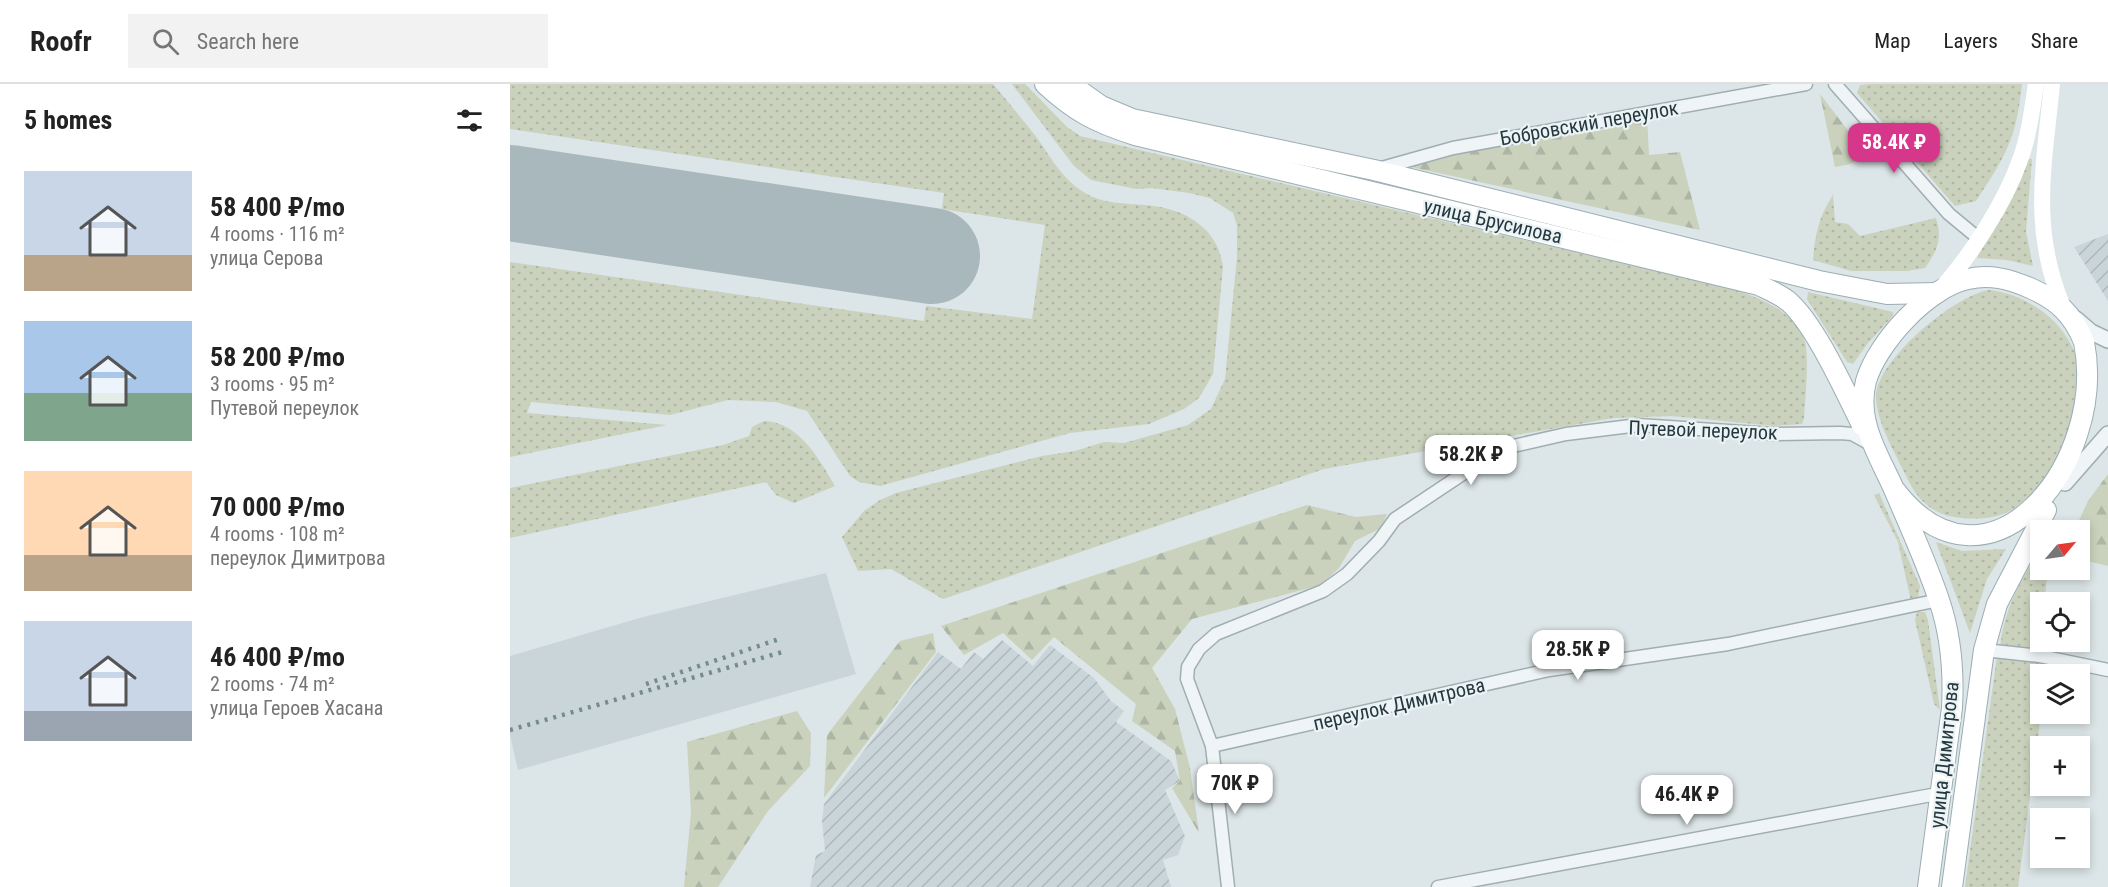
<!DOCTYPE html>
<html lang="en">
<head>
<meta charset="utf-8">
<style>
	:root { --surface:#fff; --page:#f2f2f2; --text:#222; --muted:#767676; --line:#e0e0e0; --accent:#d7378b }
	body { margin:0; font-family:"Roboto Condensed",sans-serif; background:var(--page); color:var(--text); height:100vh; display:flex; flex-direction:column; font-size:22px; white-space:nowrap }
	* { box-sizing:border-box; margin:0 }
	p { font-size:20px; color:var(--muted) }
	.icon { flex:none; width:33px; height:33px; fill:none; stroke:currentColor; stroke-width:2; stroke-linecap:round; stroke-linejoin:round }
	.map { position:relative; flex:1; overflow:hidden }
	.side { display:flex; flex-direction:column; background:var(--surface); width:510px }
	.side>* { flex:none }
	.needle { width:39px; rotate:61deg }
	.controls { position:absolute; left:1520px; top:436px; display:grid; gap:12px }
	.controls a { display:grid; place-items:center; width:60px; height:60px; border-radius:0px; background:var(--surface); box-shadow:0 3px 9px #0003; font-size:30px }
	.price { position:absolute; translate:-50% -51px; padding:0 14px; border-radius:12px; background:#fff; color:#222; font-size:20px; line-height:39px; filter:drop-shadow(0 2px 3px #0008) }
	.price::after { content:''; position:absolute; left:50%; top:36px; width:18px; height:14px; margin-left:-9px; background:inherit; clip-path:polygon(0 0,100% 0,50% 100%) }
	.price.on { background:var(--accent); color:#fff }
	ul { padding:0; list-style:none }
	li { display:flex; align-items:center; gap:18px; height:150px; padding:0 24px }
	li span { display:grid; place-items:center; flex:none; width:168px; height:120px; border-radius:0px; color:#555 }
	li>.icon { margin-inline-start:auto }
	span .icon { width:72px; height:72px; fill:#fffc; stroke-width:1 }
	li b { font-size:26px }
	h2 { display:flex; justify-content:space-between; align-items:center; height:72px; padding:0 24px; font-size:26px }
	header { display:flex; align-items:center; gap:36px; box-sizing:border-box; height:84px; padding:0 30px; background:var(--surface); border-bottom:2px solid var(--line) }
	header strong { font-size:28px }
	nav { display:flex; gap:33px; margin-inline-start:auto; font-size:21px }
	.search { width:420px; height:54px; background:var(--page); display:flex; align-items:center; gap:15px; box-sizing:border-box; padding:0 21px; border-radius:0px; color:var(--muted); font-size:22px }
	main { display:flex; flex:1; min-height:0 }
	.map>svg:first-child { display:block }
	.built { fill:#cad5da }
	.industrial { fill:url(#industrial-furrows) }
	.grass { fill:url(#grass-dots) }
	.forest { fill:url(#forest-firs) }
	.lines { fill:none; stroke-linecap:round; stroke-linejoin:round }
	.runway { stroke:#a8b8bc; stroke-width:96 }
	.minor-casing { stroke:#a1aeb1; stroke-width:15 }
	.tertiary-casing { stroke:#a1aeb1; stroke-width:18 }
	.primary-casing { stroke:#9baeb4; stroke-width:22 }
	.minor { stroke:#eff4f6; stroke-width:12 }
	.tertiary { stroke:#eff4f6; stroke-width:15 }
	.secondary { stroke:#fff; stroke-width:16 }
	.primary { stroke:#fff; stroke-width:20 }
	.rail { stroke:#748b92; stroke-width:4.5; stroke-dasharray:3 6; stroke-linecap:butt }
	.labels { text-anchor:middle; stroke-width:4.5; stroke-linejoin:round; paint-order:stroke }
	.street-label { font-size:20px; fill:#25383f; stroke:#ebf3f5 }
</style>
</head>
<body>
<header>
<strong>Roofr</strong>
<div class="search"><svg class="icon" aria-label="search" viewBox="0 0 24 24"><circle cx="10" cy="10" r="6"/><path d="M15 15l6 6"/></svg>Search here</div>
<nav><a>Map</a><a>Layers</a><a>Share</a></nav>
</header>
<main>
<section class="side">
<h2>5 homes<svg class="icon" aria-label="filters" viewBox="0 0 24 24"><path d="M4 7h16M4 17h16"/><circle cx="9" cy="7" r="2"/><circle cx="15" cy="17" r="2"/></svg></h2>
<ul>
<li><span style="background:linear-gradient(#c9d6e8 70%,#b9a48a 0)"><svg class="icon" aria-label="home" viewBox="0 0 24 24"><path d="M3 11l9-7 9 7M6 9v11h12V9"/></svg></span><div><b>58 400 ₽/mo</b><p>4 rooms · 116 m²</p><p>улица Серова</p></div></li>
<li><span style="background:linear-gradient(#a9c7e8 60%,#7fa58c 0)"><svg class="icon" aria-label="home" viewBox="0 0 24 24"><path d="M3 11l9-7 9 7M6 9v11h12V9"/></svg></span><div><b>58 200 ₽/mo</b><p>3 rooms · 95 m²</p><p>Путевой переулок</p></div></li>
<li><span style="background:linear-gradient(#ffd9b3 70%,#b9a48a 0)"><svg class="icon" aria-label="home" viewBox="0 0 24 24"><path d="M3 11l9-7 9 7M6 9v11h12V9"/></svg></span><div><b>70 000 ₽/mo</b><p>4 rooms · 108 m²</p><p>переулок Димитрова</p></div></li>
<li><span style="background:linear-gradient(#c9d6e8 75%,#9aa5b1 0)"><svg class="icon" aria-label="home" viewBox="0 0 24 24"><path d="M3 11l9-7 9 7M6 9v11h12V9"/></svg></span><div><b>46 400 ₽/mo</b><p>2 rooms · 74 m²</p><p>улица Героев Хасана</p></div></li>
</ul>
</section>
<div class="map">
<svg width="1598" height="803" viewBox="0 0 1598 803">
	<defs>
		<pattern id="industrial-furrows" width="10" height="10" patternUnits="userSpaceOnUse" patternTransform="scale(1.5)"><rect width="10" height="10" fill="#cad5da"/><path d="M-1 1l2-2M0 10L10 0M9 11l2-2" fill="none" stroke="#adb8bc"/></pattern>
		<pattern id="grass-dots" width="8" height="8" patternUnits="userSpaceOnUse" patternTransform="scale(1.5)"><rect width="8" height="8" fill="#cad2bd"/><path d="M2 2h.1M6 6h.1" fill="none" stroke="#adb5a4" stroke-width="1.8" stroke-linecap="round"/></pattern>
		<pattern id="forest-firs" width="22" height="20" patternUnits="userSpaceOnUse" patternTransform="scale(1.5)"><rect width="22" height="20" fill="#cad2bd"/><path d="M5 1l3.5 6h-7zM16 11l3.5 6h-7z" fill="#adb5a4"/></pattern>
	</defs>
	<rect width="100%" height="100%" fill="#dce5e7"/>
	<polygon class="built" points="316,489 346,590 8,686 0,651 0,572 133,533"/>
	<g class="industrial">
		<polygon points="1598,150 1598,217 1564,163"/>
		<polygon points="492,556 523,582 540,561 584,594 601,617 614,627 606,638 661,677 670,697 655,706 675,752 668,771 653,776 661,803 300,803 306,771 315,767 312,737 314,720 428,568 451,585 464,568 473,575"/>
	</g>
	<g class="grass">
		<path d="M0,0H483C498,18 513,36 527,54C542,75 552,95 575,109C605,128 647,111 685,137C702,149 710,163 713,183L703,290L689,314L674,325L639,340L560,349L370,402L349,398L340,392L297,327L266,318L218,316L160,331L21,318L17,329L157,341L0,373V178L414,237L416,222L522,235L535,141L432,125L434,109L0,45Z"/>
		<path d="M502,0H515L557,43L570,52L1219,204C1245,212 1284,226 1294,255C1300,271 1295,315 1294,334L1292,340L1265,342L1161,332L1103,334L814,385L433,515L381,485L348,487L332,453L354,427L370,416L386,409L532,372L565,367L594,358L614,359L678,341L701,325L715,295L727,173V141L723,129L700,114L679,109L642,104L626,105L581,96L564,82Z"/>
		<path d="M1361,0H1512C1506,56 1496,71 1466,117L1445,122L1347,9L1350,1Z"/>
		<polygon points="1519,75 1522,75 1516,148 1523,182 1497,176 1467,174"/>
		<path d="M1323,111L1325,138L1338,140L1350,152L1426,134C1433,155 1427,167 1415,184L1397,187H1341L1303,176C1305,151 1309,132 1323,111Z"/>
		<path d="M1479,206C1524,211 1570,248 1570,297C1570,309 1565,322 1563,333C1561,344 1561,359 1557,369C1553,376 1545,383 1539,390C1514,422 1496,438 1452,434C1424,432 1408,417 1397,394C1386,370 1367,340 1366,314C1365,277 1445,211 1479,206Z"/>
		<polygon points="1298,208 1383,228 1382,233 1358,259 1343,280 1337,278 1297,215"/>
		<path d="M254,337C289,338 309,375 325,402L284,419L266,411L256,398L0,454V404L213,361L239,352L242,343Z"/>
		<polygon points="1369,409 1410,502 1408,514 1401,517 1388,458 1364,411"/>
		<polygon points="1426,458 1452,467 1496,465 1477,495 1460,549"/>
		<path d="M1530,467V486H1538L1534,519H1530L1527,569L1490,563C1494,527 1509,497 1530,467Z"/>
		<polygon points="1407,528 1415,528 1418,536 1430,626 1424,620 1405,536"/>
		<polygon points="1487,572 1538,580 1537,591 1530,591 1531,630 1508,803 1455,803"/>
	</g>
	<g class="forest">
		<polygon points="1310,10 1356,70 1340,80 1325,83"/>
		<polygon points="1137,33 1139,71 1170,68 1190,146 896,82 896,71 1088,47"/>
		<polygon points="1598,390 1598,482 1569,475 1569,447 1564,447 1578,417"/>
		<polygon points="797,421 846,433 877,430 871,444 845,457 829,484 811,501 682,535 642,584 665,625 680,684 689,749 662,704 670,697 665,667 622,637 626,620 544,553 522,576 493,549 454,571 431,542"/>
		<polygon points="423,549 426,568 314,714 317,651 390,557"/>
		<polygon points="287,627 301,649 300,682 258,727 208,803 174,803 181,728 177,658"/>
	</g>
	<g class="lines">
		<polyline class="runway" points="0,109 422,172"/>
		<g class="minor-casing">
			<g id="minor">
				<polyline points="1325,0 1439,130 1468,154"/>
				<polyline points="868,85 943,64 1296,0"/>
				<polyline points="1474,566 1530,572 1598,586"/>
				<polyline points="702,662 1039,586 1218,560 1429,516"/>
				<polyline points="718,803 702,662 677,595 678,583 689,565 706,550 813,507 837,490 869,457 885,435 990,365 1056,350 1129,341 1263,350 1330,349 1342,350 1362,361"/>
				<polyline points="928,803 1432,709"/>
			</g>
		</g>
		<g class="tertiary-casing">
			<g id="tertiary">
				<polyline points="1566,235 1581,248 1598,256"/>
				<polyline points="1555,399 1598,350"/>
			</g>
		</g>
		<g class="primary-casing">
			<g id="primary">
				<path d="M535,0C565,28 587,39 625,51L1249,201C1259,206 1269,210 1278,217C1305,240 1335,307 1352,341"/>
				<polyline points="560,0 591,22 622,35 864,86 1309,197 1377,210 1427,209"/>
				<path d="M1384,405C1477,528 1598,380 1574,258C1563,230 1547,216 1520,204C1499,195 1480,190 1458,195C1418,203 1367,259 1356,297C1345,339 1371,374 1386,410C1401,445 1417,480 1429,516C1441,551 1444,587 1442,624L1418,803"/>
				<polyline points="1442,803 1474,566 1487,520 1536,426"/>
			</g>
		</g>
		<use href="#minor" class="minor"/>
		<use href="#tertiary" class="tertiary"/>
		<g class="secondary">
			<path d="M1542,0C1534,83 1520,144 1553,223"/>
			<path d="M1431,205C1461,171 1495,119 1510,76C1519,52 1522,26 1526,0"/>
		</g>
		<use href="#primary" class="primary"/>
		<g class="rail">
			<polyline points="136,600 272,554"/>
			<polyline points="0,646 276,567"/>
		</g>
	</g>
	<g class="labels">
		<g class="street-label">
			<text transform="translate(1079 39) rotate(-10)" y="7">Бобровский переулок</text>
			<text transform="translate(983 137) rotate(13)" y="7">улица Брусилова</text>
			<text transform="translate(1193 346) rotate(2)" y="7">Путевой переулок</text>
			<text transform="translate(889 620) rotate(-13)" y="7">переулок Димитрова</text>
			<text transform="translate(1434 671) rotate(-84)" y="7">улица Димитрова</text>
		</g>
	</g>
</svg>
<div class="controls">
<a><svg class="needle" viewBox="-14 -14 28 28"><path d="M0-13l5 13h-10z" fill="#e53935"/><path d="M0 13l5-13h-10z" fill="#767676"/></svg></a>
<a><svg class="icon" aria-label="locate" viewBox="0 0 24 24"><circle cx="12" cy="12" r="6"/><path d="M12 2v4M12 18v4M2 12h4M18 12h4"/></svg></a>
<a><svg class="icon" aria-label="layers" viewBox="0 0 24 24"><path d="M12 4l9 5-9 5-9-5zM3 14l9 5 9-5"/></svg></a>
<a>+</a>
<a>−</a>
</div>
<b class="price on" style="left:1384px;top:90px">58.4K ₽</b>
<b class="price" style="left:961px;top:402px">58.2K ₽</b>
<b class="price" style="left:1068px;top:597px">28.5K ₽</b>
<b class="price" style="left:725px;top:731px">70K ₽</b>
<b class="price" style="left:1177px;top:742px">46.4K ₽</b>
</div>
</main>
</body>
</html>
